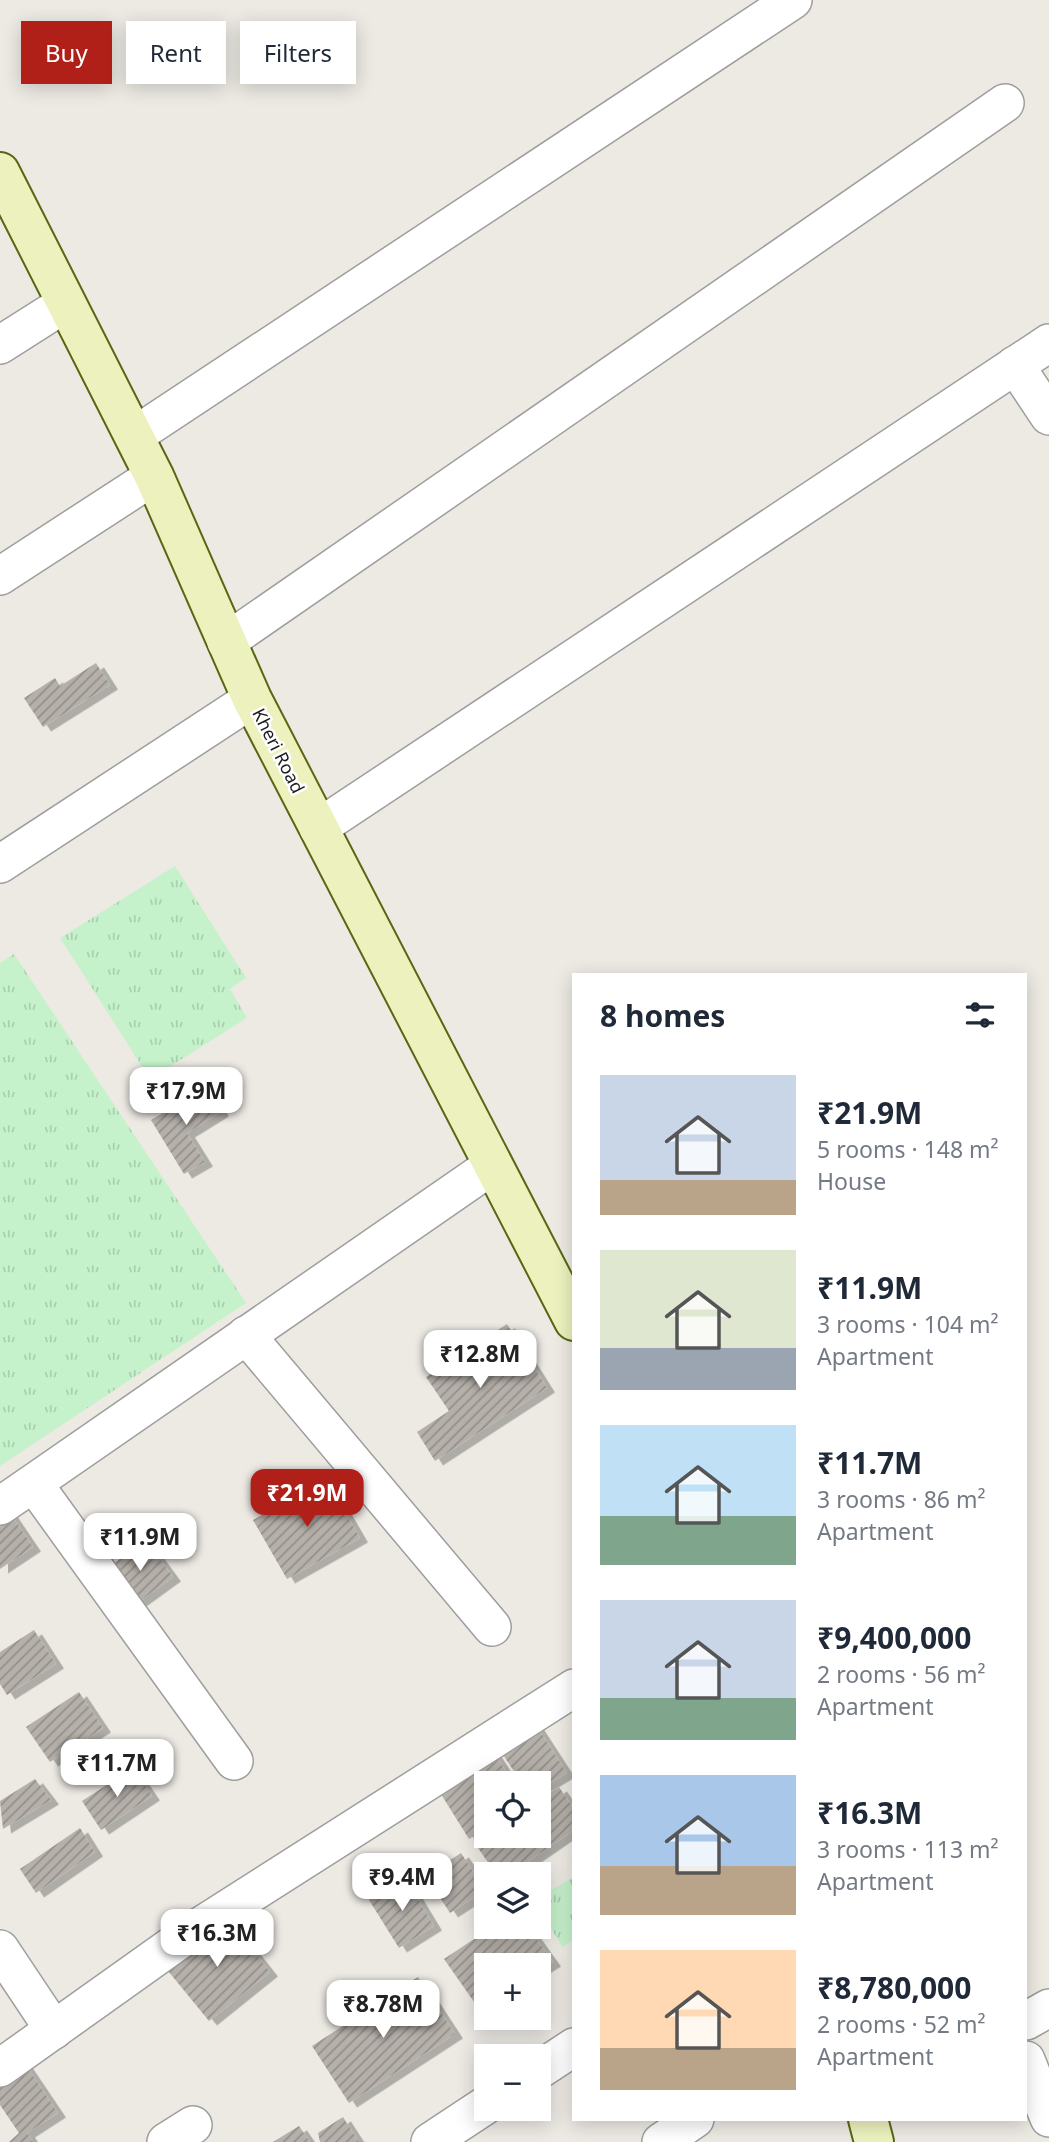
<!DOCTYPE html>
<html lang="en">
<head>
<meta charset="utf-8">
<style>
	:root { --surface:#fff; --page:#f6f6f7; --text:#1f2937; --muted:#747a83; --accent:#b11f19 }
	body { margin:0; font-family:"Noto Sans",sans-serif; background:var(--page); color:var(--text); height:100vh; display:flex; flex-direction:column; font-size:26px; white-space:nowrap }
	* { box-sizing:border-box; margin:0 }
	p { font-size:23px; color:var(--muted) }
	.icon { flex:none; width:38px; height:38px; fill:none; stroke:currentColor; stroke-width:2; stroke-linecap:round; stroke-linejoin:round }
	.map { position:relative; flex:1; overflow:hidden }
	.details { position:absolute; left:572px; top:973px; width:455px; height:1148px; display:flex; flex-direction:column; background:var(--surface); border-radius:0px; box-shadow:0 4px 18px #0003 }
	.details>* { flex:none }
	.guide { position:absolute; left:21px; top:21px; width:446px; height:63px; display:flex; gap:14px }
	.buttons { position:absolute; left:474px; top:1771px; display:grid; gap:14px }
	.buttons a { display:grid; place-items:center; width:77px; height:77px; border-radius:0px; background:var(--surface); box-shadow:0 4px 18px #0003; font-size:35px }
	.price { position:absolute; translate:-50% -60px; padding:0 16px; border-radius:14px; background:#fff; color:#222; font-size:23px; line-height:46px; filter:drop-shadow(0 2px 4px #0008) }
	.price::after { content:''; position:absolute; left:50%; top:42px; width:21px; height:16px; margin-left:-10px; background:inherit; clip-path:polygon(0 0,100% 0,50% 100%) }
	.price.selected { background:var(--accent); color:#fff }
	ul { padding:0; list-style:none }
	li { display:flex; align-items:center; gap:21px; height:175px; padding:0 28px }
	li span { display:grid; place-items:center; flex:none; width:196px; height:140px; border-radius:0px; color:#555 }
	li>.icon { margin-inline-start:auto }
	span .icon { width:84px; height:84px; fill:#fffc; stroke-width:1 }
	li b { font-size:30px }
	h2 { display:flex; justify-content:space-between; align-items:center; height:84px; padding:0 28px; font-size:30px }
	.pill { padding:0 24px; border-radius:0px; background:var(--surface); box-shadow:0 4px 18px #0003; font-size:24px; line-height:63px }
	.pill.selected { background:var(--accent); color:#fff }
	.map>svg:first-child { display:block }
	.park { fill:url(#park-tufts) }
	.building { fill:url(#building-hatch); filter:url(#shadow) }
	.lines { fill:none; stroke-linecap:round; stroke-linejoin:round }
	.street-casing { stroke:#9e9e9e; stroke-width:40 }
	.secondary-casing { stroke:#5a6612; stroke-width:42 }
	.street { stroke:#fff; stroke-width:37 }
	.secondary { stroke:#ecf1be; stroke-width:38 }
	.labels { text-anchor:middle; stroke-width:5; stroke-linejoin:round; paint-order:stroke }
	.street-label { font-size:18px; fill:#1d1d1d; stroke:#fff }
</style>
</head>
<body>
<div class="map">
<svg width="1049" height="2142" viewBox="0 0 1049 2142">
	<defs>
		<pattern id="park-tufts" width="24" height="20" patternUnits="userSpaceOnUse" patternTransform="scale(1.75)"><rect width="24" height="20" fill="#c6f2cb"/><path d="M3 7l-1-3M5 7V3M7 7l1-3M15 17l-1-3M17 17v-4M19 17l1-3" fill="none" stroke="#aacfae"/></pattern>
		<pattern id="building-hatch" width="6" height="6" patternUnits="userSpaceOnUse" patternTransform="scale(1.75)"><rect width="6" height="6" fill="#b6b0aa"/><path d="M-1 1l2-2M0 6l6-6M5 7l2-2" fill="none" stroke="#938f8a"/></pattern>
		<filter id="shadow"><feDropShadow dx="8" dy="4.5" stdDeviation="0" flood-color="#0004"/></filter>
	</defs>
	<rect width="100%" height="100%" fill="#edeae4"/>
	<g class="park">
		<polygon points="175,866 246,978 230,989 247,1018 150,1079 60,938"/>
		<polygon points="14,954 246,1303 0,1466 0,963"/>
		<polygon points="574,1877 574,1940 562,1947 539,1907 539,1897"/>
	</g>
	<g class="building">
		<polygon points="96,663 110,685 43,727 24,698 55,678 60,686"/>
		<polygon points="206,1087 221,1112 187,1133 205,1162 184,1174 151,1120"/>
		<polygon points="507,1324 547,1388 435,1461 417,1432 449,1411 426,1377"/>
		<polygon points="326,1479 360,1538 287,1579 253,1520"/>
		<polygon points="6,1507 33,1547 0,1569 0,1511"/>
		<polygon points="146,1540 173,1577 133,1606 106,1569"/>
		<polygon points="34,1630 56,1664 7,1695 0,1684 0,1652"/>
		<polygon points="79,1692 103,1728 50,1762 26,1727"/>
		<polygon points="534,1722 567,1773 539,1790 539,1783 522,1783 497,1746"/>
		<polygon points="491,1748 513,1783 486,1783 486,1828 469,1839 434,1783"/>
		<polygon points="133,1768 152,1796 101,1830 82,1801"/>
		<polygon points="35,1779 51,1800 3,1829 0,1801"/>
		<polygon points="559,1787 574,1809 574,1830 510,1874 496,1874 476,1845 488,1836 539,1836 539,1800"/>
		<polygon points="80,1828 95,1852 36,1893 20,1869"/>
		<polygon points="461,1853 485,1890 450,1913 426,1876"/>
		<polygon points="405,1878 434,1926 399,1948 369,1900"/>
		<polygon points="226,1916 270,1972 209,2021 164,1966"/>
		<polygon points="492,1927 528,1927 553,1962 539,1971 539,1965 486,1965 486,2008 481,2012 444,1959"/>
		<polygon points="418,1977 455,2034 349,2103 312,2046"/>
		<polygon points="21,2058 58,2113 27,2133 33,2142 9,2142 19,2133 0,2105 0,2073"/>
		<polygon points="343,2117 359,2142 320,2142 318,2133"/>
		<polygon points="299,2126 310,2142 273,2142"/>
	</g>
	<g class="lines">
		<g class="street-casing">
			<g id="street">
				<polyline points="0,345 66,303"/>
				<polyline points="1015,365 1049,416"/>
				<polyline points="134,436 793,0"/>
				<polyline points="0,576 154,476"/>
				<polyline points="226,642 1005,103"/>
				<polyline points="318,828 1049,343"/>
				<polyline points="0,864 252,699"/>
				<polyline points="246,1335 492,1627"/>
				<polyline points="34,1484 234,1761"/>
				<polyline points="0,1506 493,1165"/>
				<polyline points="0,1949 54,2030"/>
				<polyline points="1026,2021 1049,2008"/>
				<polyline points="1026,2060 1049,2118"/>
				<polyline points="0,2068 191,1932 574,1688"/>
				<polyline points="539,2070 574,2047"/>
				<polyline points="166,2142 193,2125"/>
				<polyline points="430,2142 486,2105"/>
				<polyline points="661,2142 695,2119"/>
			</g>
		</g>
		<g class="secondary-casing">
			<g id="secondary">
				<polyline points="0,172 154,476 252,699 574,1321"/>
				<polyline points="868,2119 874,2142"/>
			</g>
		</g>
		<use href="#street" class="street"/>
		<use href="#secondary" class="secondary"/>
	</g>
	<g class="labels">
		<g class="street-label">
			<text transform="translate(278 751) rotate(63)" y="6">Kheri Road</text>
		</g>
	</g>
</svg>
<div class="buttons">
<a><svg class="icon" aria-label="locate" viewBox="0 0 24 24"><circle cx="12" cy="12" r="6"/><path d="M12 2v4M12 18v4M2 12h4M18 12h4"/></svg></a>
<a><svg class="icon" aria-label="layers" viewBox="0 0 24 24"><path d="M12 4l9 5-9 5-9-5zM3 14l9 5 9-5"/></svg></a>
<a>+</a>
<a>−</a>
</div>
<b class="price" style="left:186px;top:1127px">₹17.9M</b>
<b class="price" style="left:480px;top:1390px">₹12.8M</b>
<b class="price selected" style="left:307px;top:1529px">₹21.9M</b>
<b class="price" style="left:140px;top:1573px">₹11.9M</b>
<b class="price" style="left:117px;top:1799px">₹11.7M</b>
<b class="price" style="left:402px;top:1913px">₹9.4M</b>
<b class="price" style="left:217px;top:1969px">₹16.3M</b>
<b class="price" style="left:383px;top:2040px">₹8.78M</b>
<div class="guide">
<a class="pill selected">Buy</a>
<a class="pill">Rent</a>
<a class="pill">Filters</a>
</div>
<section class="details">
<h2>8 homes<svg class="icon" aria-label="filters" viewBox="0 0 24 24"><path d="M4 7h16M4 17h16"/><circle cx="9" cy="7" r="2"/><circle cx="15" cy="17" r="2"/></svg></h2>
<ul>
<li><span style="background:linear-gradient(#c9d6e8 75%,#b9a48a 0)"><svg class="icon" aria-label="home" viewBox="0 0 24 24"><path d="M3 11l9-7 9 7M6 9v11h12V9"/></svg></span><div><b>₹21.9M</b><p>5 rooms · 148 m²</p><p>House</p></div></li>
<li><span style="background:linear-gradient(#dfe7d0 70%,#9aa5b1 0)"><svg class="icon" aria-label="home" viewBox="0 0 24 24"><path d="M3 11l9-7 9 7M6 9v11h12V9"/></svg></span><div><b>₹11.9M</b><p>3 rooms · 104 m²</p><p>Apartment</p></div></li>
<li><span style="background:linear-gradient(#bfe0f5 65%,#7fa58c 0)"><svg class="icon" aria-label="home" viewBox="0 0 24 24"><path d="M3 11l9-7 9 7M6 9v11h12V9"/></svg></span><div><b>₹11.7M</b><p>3 rooms · 86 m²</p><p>Apartment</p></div></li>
<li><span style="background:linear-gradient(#c9d6e8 70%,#7fa58c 0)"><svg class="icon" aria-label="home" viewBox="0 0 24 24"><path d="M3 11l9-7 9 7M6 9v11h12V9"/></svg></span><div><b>₹9,400,000</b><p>2 rooms · 56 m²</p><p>Apartment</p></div></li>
<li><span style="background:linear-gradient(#a9c7e8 65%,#b9a48a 0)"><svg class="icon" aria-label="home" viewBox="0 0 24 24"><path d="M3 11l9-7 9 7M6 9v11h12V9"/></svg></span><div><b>₹16.3M</b><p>3 rooms · 113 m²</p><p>Apartment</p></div></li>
<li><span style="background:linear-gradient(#ffd9b3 70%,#b9a48a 0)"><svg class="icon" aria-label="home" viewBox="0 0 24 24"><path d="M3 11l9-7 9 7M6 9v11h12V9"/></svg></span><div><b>₹8,780,000</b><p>2 rooms · 52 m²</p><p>Apartment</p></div></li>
</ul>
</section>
</div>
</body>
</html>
